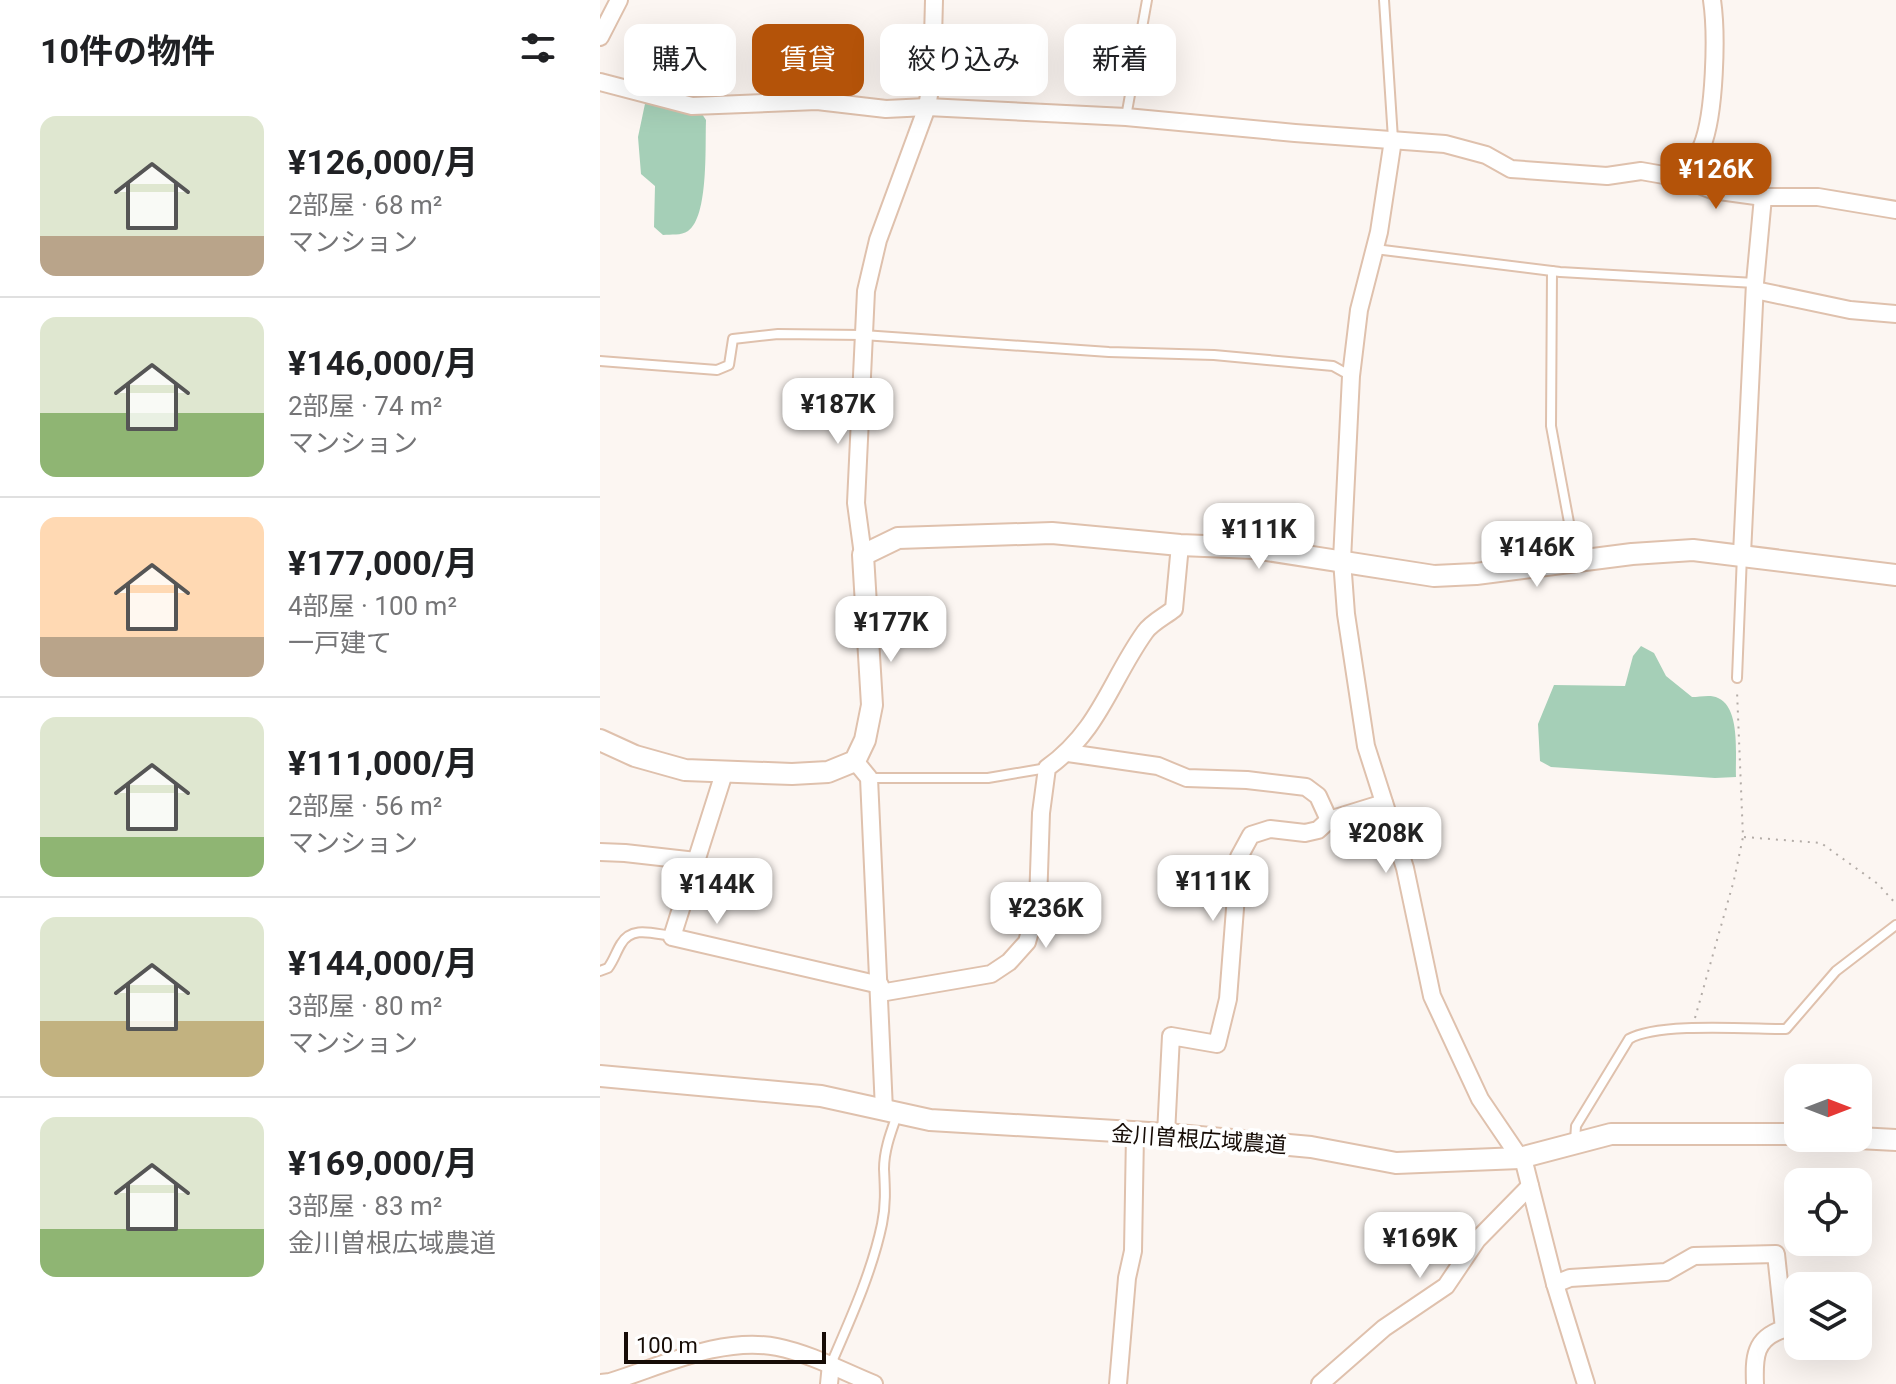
<!DOCTYPE html>
<html lang="ja">
<head>
<meta charset="utf-8">
<style>
	:root { --surface:#fff; --page:#f2f2f2; --text:#202124; --muted:#757577; --line:#e0e0e0; --accent:#b45309 }
	body { margin:0; font-family:Roboto,"Noto Sans JP",sans-serif; background:var(--page); color:var(--text); height:100vh; display:flex; flex-direction:column; font-size:30px; white-space:nowrap }
	* { box-sizing:border-box; margin:0 }
	p { font-size:26px; color:var(--muted) }
	.icon { flex:none; width:44px; height:44px; fill:none; stroke:currentColor; stroke-width:2; stroke-linecap:round; stroke-linejoin:round }
	.map { position:relative; flex:1; overflow:hidden }
	.side { display:flex; flex-direction:column; background:var(--surface); width:600px }
	.side>* { flex:none }
	.top-card { position:absolute; left:24px; top:24px; width:760px; height:72px; display:flex; gap:16px }
	.needle { width:52px; rotate:90deg }
	.controls { position:absolute; left:1184px; top:1064px; display:grid; gap:16px }
	.controls a { display:grid; place-items:center; width:88px; height:88px; border-radius:16px; background:var(--surface); box-shadow:0 8px 32px #0002; font-size:40px }
	.scale { position:absolute; left:24px; bottom:20px; width:202px; box-sizing:border-box; padding-left:8px; border:4px solid #160c06; border-top:0; font-size:22px; line-height:28px; white-space:nowrap; color:#160c06; -webkit-text-stroke:6px #fff; paint-order:stroke }
	.price { position:absolute; translate:-50% -68px; padding:0 18px; border-radius:16px; background:#fff; color:#222; font-size:26px; line-height:52px; filter:drop-shadow(0 2px 4px #0008) }
	.price::after { content:''; position:absolute; left:50%; top:48px; width:24px; height:18px; margin-left:-12px; background:inherit; clip-path:polygon(0 0,100% 0,50% 100%) }
	.price.current { background:var(--accent); color:#fff }
	ul { padding:0; list-style:none }
	li { display:flex; align-items:center; gap:24px; height:200px; padding:0 40px }
	li+li { border-top:2px solid var(--line) }
	li span { display:grid; place-items:center; flex:none; width:224px; height:160px; border-radius:16px; color:#555 }
	li>.icon { margin-inline-start:auto }
	span .icon { width:96px; height:96px; fill:#fffc; stroke-width:1 }
	li b { font-size:34px }
	h2 { display:flex; justify-content:space-between; align-items:center; height:96px; padding:0 40px; font-size:34px }
	.tag { padding:0 28px; border-radius:16px; background:var(--surface); box-shadow:0 8px 32px #0002; font-size:28px; line-height:72px }
	.tag.current { background:var(--accent); color:#fff }
	main { display:flex; flex:1; min-height:0 }
	.map>svg:first-child { display:block }
	.forest { fill:#a5cfb7 }
	.lines { fill:none; stroke-linecap:round; stroke-linejoin:round }
	.service-casing { stroke:#dfc1ad; stroke-width:12 }
	.minor-casing { stroke:#dfc1ad; stroke-width:20 }
	.tertiary-casing { stroke:#dfc1ad; stroke-width:24 }
	.path { stroke:#b3aca7; stroke-width:2; stroke-dasharray:2 6; stroke-linecap:butt }
	.service { stroke:#fff; stroke-width:8 }
	.minor { stroke:#fff; stroke-width:16 }
	.tertiary { stroke:#fff; stroke-width:20 }
	.labels { text-anchor:middle; stroke-width:8; stroke-linejoin:round; paint-order:stroke }
	.street-label { font-size:22px; fill:#160c06; stroke:#fff }
</style>
</head>
<body>
<main>
<section class="side">
<h2>10件の物件<svg class="icon" aria-label="filters" viewBox="0 0 24 24"><path d="M4 7h16M4 17h16"/><circle cx="9" cy="7" r="2"/><circle cx="15" cy="17" r="2"/></svg></h2>
<ul>
<li><span style="background:linear-gradient(#dfe7d0 75%,#b9a48a 0)"><svg class="icon" aria-label="home" viewBox="0 0 24 24"><path d="M3 11l9-7 9 7M6 9v11h12V9"/></svg></span><div><b>¥126,000/月</b><p>2部屋 · 68 m²</p><p>マンション</p></div></li>
<li><span style="background:linear-gradient(#dfe7d0 60%,#8fb573 0)"><svg class="icon" aria-label="home" viewBox="0 0 24 24"><path d="M3 11l9-7 9 7M6 9v11h12V9"/></svg></span><div><b>¥146,000/月</b><p>2部屋 · 74 m²</p><p>マンション</p></div></li>
<li><span style="background:linear-gradient(#ffd9b3 75%,#b9a48a 0)"><svg class="icon" aria-label="home" viewBox="0 0 24 24"><path d="M3 11l9-7 9 7M6 9v11h12V9"/></svg></span><div><b>¥177,000/月</b><p>4部屋 · 100 m²</p><p>一戸建て</p></div></li>
<li><span style="background:linear-gradient(#dfe7d0 75%,#8fb573 0)"><svg class="icon" aria-label="home" viewBox="0 0 24 24"><path d="M3 11l9-7 9 7M6 9v11h12V9"/></svg></span><div><b>¥111,000/月</b><p>2部屋 · 56 m²</p><p>マンション</p></div></li>
<li><span style="background:linear-gradient(#dfe7d0 65%,#c2b280 0)"><svg class="icon" aria-label="home" viewBox="0 0 24 24"><path d="M3 11l9-7 9 7M6 9v11h12V9"/></svg></span><div><b>¥144,000/月</b><p>3部屋 · 80 m²</p><p>マンション</p></div></li>
<li><span style="background:linear-gradient(#dfe7d0 70%,#8fb573 0)"><svg class="icon" aria-label="home" viewBox="0 0 24 24"><path d="M3 11l9-7 9 7M6 9v11h12V9"/></svg></span><div><b>¥169,000/月</b><p>3部屋 · 83 m²</p><p>金川曽根広域農道</p></div></li>
</ul>
</section>
<div class="map">
<svg width="1296" height="1384" viewBox="0 0 1296 1384">
	<rect width="100%" height="100%" fill="#fcf6f2"/>
	<g class="forest">
		<path d="M46,99L100,111L106,120C105,144 109,217 88,231C81,236 71,234 63,235L54,227L55,186L41,174L38,137Z"/>
		<path d="M1041,646L1054,653L1066,676L1092,697C1100,697 1111,694 1118,698C1141,708 1135,756 1136,777L1115,778L951,767L940,761L938,724L954,685L1025,686L1033,656Z"/>
	</g>
	<g class="lines">
		<g class="service-casing">
			<g id="service">
				<polyline points="784,0 793,139"/>
				<polyline points="526,117 547,0"/>
				<polyline points="775,249 960,272 1155,283"/>
				<polyline points="952,271 951,426 976,560"/>
				<polyline points="0,361 117,370 129,365 133,339 178,334 263,335 509,352 614,355 733,366 751,376"/>
				<polyline points="1137,678 1142,555"/>
				<polyline points="269,778 388,778 447,768"/>
				<path d="M0,971L8,968C14,960 16,952 21,944C32,925 54,934 72,936"/>
				<path d="M975,1141L976,1126L1029,1039C1058,1022 1149,1029 1186,1029L1236,971L1296,925"/>
				<path d="M231,1364C250,1320 272,1272 282,1224C286,1205 285,1188 284,1169C284,1150 291,1132 297,1115"/>
			</g>
		</g>
		<g class="minor-casing">
			<g id="minor">
				<polyline points="0,37 19,0"/>
				<polyline points="0,82 92,106 217,101 286,109 327,107 526,117 695,133 845,144 886,155 911,169 1007,176 1041,171 1081,178 1112,190 1163,197 1218,197 1296,210"/>
				<polyline points="793,140 779,232 759,310 751,376 742,560 746,614 766,746 805,868 832,996 880,1099 920,1158"/>
				<path d="M1081,178C1087,168 1097,157 1102,146C1115,114 1117,34 1112,0"/>
				<polyline points="1155,290 1250,310 1296,314"/>
				<polyline points="1142,554 1155,283 1163,197"/>
				<polyline points="263,555 256,503 266,291 278,240 327,107 332,77 334,0"/>
				<polyline points="468,753 558,766 587,778 647,780 706,787 718,796 729,820"/>
				<polyline points="255,761 269,778 284,1110"/>
				<polyline points="125,770 72,937 280,985"/>
				<polyline points="0,852 25,853 96,861"/>
				<path d="M280,993L391,974L409,962L427,942L438,903L441,813L447,768C500,730 510,681 545,632C551,623 565,616 574,609L580,545"/>
				<polyline points="566,1134 571,1036 617,1044 628,999 639,857 651,835 670,829 705,833 718,830 729,820 784,803"/>
				<polyline points="923,1158 955,1284 986,1384"/>
				<path d="M955,1284L970,1278L1066,1272L1094,1256L1176,1254L1184,1329C1154,1338 1154,1358 1155,1384"/>
				<path d="M0,1383L10,1382C62,1366 122,1336 177,1347C211,1354 242,1371 274,1384"/>
				<polyline points="229,1384 231,1364"/>
				<polyline points="518,1384 527,1278 533,1251 535,1134"/>
				<polyline points="720,1384 784,1328 846,1286 877,1240 930,1186"/>
			</g>
		</g>
		<g class="tertiary-casing">
			<g id="tertiary">
				<polyline points="0,740 35,756 85,770 192,774 228,772 255,761 265,740 272,705 263,555 298,538 452,533 580,545 654,548 834,576 876,574 1032,554 1093,550 1296,575"/>
				<polyline points="0,1076 221,1096 330,1120 566,1134 711,1147 796,1163 920,1158 1011,1134 1198,1134"/>
				<polyline points="1258,1138 1296,1140"/>
			</g>
		</g>
		<g class="path">
			<polyline points="1144,837 1221,843 1278,884 1296,904"/>
			<polyline points="1095,1018 1134,880 1143,837 1137,691"/>
		</g>
		<use href="#service" class="service"/>
		<use href="#minor" class="minor"/>
		<use href="#tertiary" class="tertiary"/>
	</g>
	<g class="labels">
		<g class="street-label">
			<text transform="translate(599 1139) rotate(4)" y="8">金川曽根広域農道</text>
		</g>
	</g>
</svg>
<div class="controls">
<a><svg class="needle" viewBox="-14 -14 28 28"><path d="M0-13l5 13h-10z" fill="#e53935"/><path d="M0 13l5-13h-10z" fill="#757577"/></svg></a>
<a><svg class="icon" aria-label="locate" viewBox="0 0 24 24"><circle cx="12" cy="12" r="6"/><path d="M12 2v4M12 18v4M2 12h4M18 12h4"/></svg></a>
<a><svg class="icon" aria-label="layers" viewBox="0 0 24 24"><path d="M12 4l9 5-9 5-9-5zM3 14l9 5 9-5"/></svg></a>
</div>
<div class="scale">100 m</div>
<b class="price current" style="left:1116px;top:211px">¥126K</b>
<b class="price" style="left:238px;top:446px">¥187K</b>
<b class="price" style="left:659px;top:571px">¥111K</b>
<b class="price" style="left:937px;top:589px">¥146K</b>
<b class="price" style="left:291px;top:664px">¥177K</b>
<b class="price" style="left:786px;top:875px">¥208K</b>
<b class="price" style="left:613px;top:923px">¥111K</b>
<b class="price" style="left:117px;top:926px">¥144K</b>
<b class="price" style="left:446px;top:950px">¥236K</b>
<b class="price" style="left:820px;top:1280px">¥169K</b>
<div class="top-card">
<a class="tag">購入</a>
<a class="tag current">賃貸</a>
<a class="tag">絞り込み</a>
<a class="tag">新着</a>
</div>
</div>
</main>
</body>
</html>
